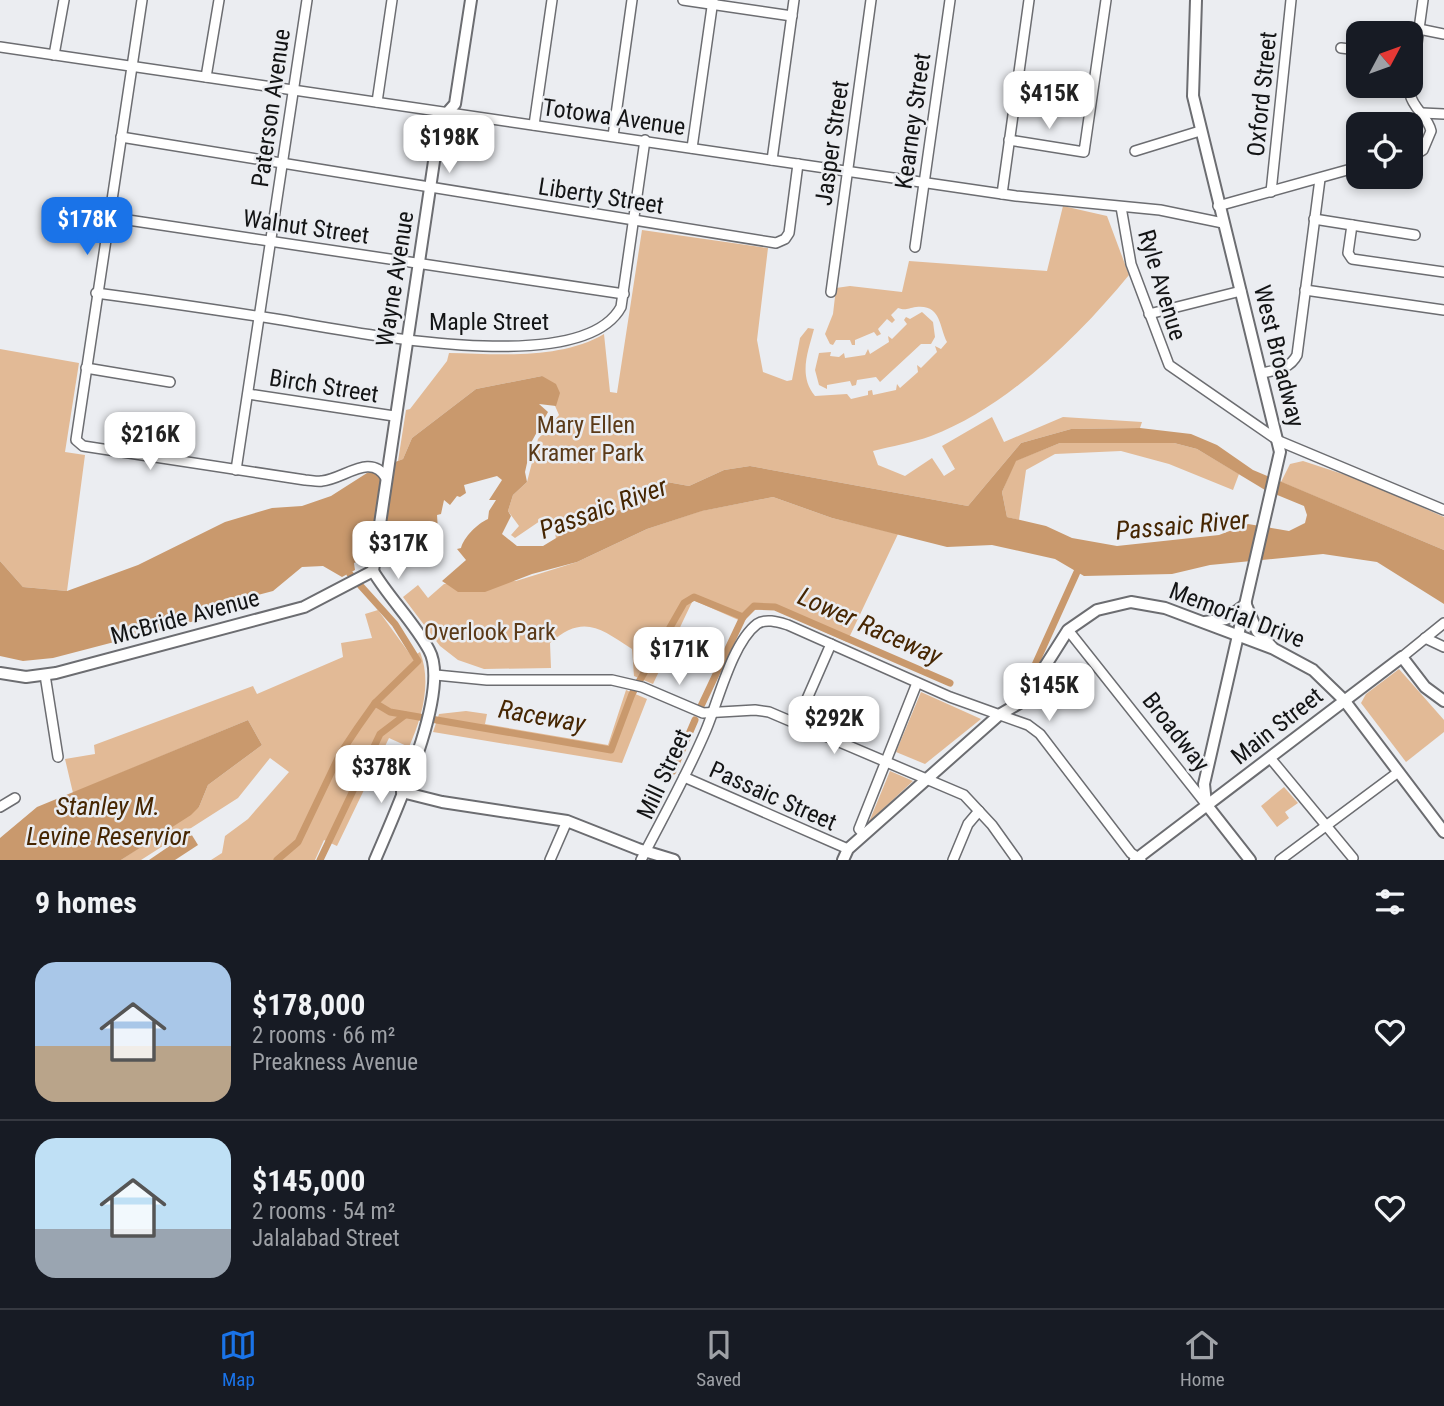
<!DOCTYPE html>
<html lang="en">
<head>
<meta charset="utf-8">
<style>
	:root { --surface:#171b24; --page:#242831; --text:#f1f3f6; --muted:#9ea1a6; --line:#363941; --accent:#1a73e8 }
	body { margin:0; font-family:"Roboto Condensed",sans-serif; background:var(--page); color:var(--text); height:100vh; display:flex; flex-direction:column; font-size:26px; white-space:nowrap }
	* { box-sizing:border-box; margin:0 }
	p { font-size:23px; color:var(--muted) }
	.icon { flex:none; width:38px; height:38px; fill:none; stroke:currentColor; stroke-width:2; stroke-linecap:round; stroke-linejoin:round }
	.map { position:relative; height:860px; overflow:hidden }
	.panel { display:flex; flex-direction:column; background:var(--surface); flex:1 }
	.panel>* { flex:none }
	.needle { width:46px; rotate:49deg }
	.buttons { position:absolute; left:1346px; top:21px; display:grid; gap:14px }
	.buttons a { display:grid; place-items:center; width:77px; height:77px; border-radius:14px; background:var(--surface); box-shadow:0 4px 10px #0003; font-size:35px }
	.price { position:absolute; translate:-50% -60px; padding:0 16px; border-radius:14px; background:#fff; color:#222; font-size:23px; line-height:46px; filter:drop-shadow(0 2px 4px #0008) }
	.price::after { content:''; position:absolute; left:50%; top:42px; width:21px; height:16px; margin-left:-10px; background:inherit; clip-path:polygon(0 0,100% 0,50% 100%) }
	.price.selected { background:var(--accent); color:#fff }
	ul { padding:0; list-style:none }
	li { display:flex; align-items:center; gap:21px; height:175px; padding:0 35px }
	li+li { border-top:2px solid var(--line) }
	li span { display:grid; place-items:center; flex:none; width:196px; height:140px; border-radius:21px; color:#555 }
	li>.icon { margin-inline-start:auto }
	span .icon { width:84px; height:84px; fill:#fffc; stroke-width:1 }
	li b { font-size:30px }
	h2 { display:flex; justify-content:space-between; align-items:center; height:84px; padding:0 35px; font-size:30px }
	.menu { display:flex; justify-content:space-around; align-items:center; height:98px; border-top:2px solid var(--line); background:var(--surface); font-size:19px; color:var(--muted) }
	.menu a { display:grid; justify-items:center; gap:4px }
	.menu .selected { color:var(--accent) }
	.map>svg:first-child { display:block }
	.green { fill:#e2ba96 }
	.water { fill:#c9996d; fill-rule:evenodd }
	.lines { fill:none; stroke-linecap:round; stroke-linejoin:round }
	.canal { stroke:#c9996d; stroke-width:7 }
	.minor-casing { stroke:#6c6d71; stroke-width:12 }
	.major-casing { stroke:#6c6d71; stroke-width:14 }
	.minor { stroke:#fff; stroke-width:9 }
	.major { stroke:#fff; stroke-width:10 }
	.labels { text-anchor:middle; stroke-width:5; stroke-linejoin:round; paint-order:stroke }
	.street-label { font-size:24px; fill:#131415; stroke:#ebedf1 }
	.park-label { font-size:24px; fill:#5b3a18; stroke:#ebedf1 }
	.water-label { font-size:26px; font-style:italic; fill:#462602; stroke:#ebedf1 }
</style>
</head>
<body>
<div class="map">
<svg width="1444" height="860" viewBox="0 0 1444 860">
	<rect width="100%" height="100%" fill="#ebedf1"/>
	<g class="green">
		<path d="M1063,206L1107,216L1129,275C1079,336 1006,408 931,436C912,443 892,446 873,451L878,465L905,476L932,458L944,476L955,469L942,446L992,417L1004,442L1063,417L1142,422L1140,428L1071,429L1021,443L968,506L750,466L724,470L689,486L667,482L656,489L651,498L576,526L556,539L553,519L540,521L515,538L511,535L519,526L508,511L513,495L527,482L538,439L559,415L542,376L476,389L412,438L403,459L398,461L406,410L410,409L447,361L449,353C498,354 560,360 604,334L610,392L617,393L642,230L768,248L757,340L763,372L787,381L792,380L800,338L808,328L814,329C808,352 798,375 815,396L847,394L851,399L868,395V391L872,390L873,395L896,390L897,384L900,388L918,372L917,365L921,368L937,352L935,346L941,349L947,342C939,326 941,304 916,307C908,308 906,311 898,308L891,315L895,320L892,323L887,319L878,329L881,334L877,336L874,332L855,340V345H852L850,340H836L833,345L830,344L825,334L833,314L836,288L850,286L902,292L909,261L1047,271Z"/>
		<polygon points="922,312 933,322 935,337 931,344 921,344 880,382 876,377 857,380 856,385 852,386 850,381 827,385 827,389 819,385 815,370 819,353 831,352 830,356 839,357 844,353 845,358 865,355 868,349 870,354 889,342 888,336 892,339 907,324 904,320 906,317 910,319"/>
		<polygon points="0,349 79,363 65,452 85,455 67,591 23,587 0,561"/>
		<polygon points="1060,443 1174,443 1197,449 1239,474 1233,490 1169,464 1121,451 1055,454 1026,470 1019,520 1007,517 1002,492 1015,461"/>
		<polygon points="1303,461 1361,480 1444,517 1444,550 1281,482 1290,464"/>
		<path d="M773,497L832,518L898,534L847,642L773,609L754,610L743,622L693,600L653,684L634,676L632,649C600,628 583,614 550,643L551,668L484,669L458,660L440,646L403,597L418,585L428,598L444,584L516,581L577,562L647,529L701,511Z"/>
		<path d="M378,610L412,657L420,652C432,682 422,718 409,747L389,738L337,846L324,840L315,860H211L222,853L225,836L248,819L289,772L270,758L238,798L141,860H121L199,807L208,785L262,745L248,720L73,793L65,759L95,754L94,745L253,686L257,694L343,657L341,643L372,638L365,614Z"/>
		<polygon points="1399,669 1444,720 1444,732 1406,762 1361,703 1366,694"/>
		<polygon points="626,690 647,699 622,763 433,732 439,714 466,711 487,714 485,724 608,745"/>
		<polygon points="921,692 981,719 925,764 896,752"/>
		<polygon points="890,771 913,781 869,822"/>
		<polygon points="1284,787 1298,803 1285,812 1289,818 1277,827 1261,806"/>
	</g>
	<g class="water">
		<path d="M542,376L556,384L560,393L556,406L539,404L548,412L532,441L525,472L527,482L513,495L508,511L511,516L502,534L517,546H543L576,526L651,498L656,489L667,482L689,486L724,470L750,466L968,506L1021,443L1071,429L1140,428L1191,434L1217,445L1253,470L1444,550V604L1377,562L1323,554L1210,565L1172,574L1084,576L1055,559L992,545L947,547L832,518L773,497L702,511L647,529L577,562L532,574L485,592H458L442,581L466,560L457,549L461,548C464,537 477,524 488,519L489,511L496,500H489L502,480L497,476L464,485L466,493L460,497L457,496L450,505L444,500L441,514L437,515L438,530L430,535L429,556L412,540L407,539L354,563L355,570L342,577L323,566L302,567L273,591L242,599L210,617L53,658L23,661L0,656V561L23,587L67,591L138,565L225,522L272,508L302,506L331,496L367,473L403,459L412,438L476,389ZM1060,443H1174L1197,449L1265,490L1304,506L1307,515L1305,523L1289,531L1248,524L1219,535L1117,546L1072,538L1046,526L1007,517L1002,492L1016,461Z"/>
		<polygon points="248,720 262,745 208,785 199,807 191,815 121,860 0,860 0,838 37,807"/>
		<polygon points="190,832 198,845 175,860 149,860"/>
	</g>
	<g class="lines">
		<g class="canal">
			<polyline points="1035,665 1077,572"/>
			<polyline points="375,703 390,712 611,750 632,694 684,603 694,597 743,617 754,606 775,607 950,683"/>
			<polyline points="701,706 743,617"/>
			<polyline points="673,771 695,720"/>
			<polyline points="277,860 298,842 340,754 358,727 375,703 418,661 395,624 350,574"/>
			<polyline points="320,860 380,734 405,715"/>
		</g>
		<g class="minor-casing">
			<g id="minor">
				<path d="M142,0L76,440L83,446L305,480C310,480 317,482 322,481C344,479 371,452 386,478"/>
				<polyline points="683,0 792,16"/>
				<polyline points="1419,29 1444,34"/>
				<polyline points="0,47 1016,196 1160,210 1223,223"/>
				<polyline points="1341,48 1358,50"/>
				<polyline points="54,55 64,0"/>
				<polyline points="206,77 219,0"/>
				<polyline points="377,102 392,0"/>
				<polyline points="1422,113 1444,114"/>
				<polyline points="534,125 552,0"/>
				<polyline points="613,136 632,0"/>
				<polyline points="121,137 776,243 785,239 789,233 798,164"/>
				<polyline points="1009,140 1084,152 1106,0"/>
				<polyline points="692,148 713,0"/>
				<polyline points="1135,151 1200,131"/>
				<path d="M1410,158L1423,150L1431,131C1428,116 1413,109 1410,94L1423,0"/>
				<polyline points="772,160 794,0"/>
				<polyline points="1271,192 1291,0"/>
				<polyline points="1002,194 1029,0"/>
				<polyline points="1218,206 1358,167"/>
				<polyline points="1121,207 1131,264 1169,365 1279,441 1444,510"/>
				<polyline points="108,217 624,294"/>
				<polyline points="1314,219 1415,235"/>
				<polyline points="1352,225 1348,253 1352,259 1444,272"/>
				<polyline points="915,247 950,0"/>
				<polyline points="1305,290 1444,310"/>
				<polyline points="831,292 871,0"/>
				<path d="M96,293C157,301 217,310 276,319C346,330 581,381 621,307L645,140"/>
				<polyline points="1149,314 1241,291"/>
				<polyline points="86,368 170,382"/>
				<path d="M1262,373C1276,370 1290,369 1297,355L1320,179"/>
				<polyline points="248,394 394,416"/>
				<polyline points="236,470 307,0"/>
				<polyline points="1068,630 1206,804"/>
				<polyline points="1425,638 1444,647"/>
				<polyline points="1402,657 1444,623"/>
				<polyline points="45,675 58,757"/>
				<polyline points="436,675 487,680 612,680 642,687 703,713 755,710 769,712 964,795 992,825 1017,860"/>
				<polyline points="796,724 831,644"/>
				<polyline points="1271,759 1353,858"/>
				<polyline points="684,777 848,849"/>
				<polyline points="0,807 15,798"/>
				<polyline points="864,834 859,829 917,683"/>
				<polyline points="550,860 567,821"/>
				<path d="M641,860C663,817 687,775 706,730C718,702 732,643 757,624C766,618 778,622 788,625L950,697L1028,725L1040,734L1131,853L1141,860"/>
				<polyline points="953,860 968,824 979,811"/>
				<polyline points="1280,860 1397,773"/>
			</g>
		</g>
		<g class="major-casing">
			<g id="major">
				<polyline points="1196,0 1193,96 1280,452 1204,784 1206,804 1250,860"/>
				<polyline points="373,571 440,121 455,104 471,0"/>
				<path d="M373,571C389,598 414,622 429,650C452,691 393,817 375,860"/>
				<polyline points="1246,605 1257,631 1272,647"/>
				<polyline points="1205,622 1226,619 1246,604"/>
				<polyline points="0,673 26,677 56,673 304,607 373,571"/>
				<polyline points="402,792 442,802 567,821 638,849 674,860"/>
				<polyline points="843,860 848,849 999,715 1023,701 1068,630 1097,610 1131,602 1165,608 1274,649 1313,670 1344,700 1444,832"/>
				<polyline points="1135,860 1402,657 1425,687 1444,701"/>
			</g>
		</g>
		<use href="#minor" class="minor"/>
		<use href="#major" class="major"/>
	</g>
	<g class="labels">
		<g class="street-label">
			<text transform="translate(1262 94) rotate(-84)" y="8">Oxford Street</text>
			<text transform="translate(271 108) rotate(-82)" y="8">Paterson Avenue</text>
			<text transform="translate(614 117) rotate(8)" y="8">Totowa Avenue</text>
			<text transform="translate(913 121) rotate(-82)" y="8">Kearney Street</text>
			<text transform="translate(832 143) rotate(-82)" y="8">Jasper Street</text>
			<text transform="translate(601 196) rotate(9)" y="8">Liberty Street</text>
			<text transform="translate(306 227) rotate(8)" y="8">Walnut Street</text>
			<text transform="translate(395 279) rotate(-81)" y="8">Wayne Avenue</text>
			<text transform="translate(1162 285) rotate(73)" y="8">Ryle Avenue</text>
			<text x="489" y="330">Maple Street</text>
			<text transform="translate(1279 356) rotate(76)" y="8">West Broadway</text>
			<text transform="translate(324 386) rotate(9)" y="8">Birch Street</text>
			<text transform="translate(1237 615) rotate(21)" y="8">Memorial Drive</text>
			<text transform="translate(185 617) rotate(-15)" y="8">McBride Avenue</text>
			<text transform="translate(1277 726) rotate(-38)" y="8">Main Street</text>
			<text transform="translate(1176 732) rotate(52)" y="8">Broadway</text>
			<text transform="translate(664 774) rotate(-65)" y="8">Mill Street</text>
			<text transform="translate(773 796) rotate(24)" y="8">Passaic Street</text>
		</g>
		<g class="park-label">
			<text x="586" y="433">Mary Ellen<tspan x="586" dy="28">Kramer Park</tspan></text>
			<text x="490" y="640">Overlook Park</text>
		</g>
		<g class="water-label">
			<text transform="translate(603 508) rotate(-20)" y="9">Passaic River</text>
			<text transform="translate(1182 525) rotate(-5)" y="9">Passaic River</text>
			<text transform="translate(870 626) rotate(24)" y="9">Lower Raceway</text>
			<text transform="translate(542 716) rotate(10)" y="9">Raceway</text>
			<text x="108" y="815">Stanley M.<tspan x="108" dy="30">Levine Reservior</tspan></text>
		</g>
	</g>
</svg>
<div class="buttons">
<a><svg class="needle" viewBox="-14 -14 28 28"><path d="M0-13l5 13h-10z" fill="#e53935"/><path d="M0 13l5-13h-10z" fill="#9ea1a6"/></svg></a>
<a><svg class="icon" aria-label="locate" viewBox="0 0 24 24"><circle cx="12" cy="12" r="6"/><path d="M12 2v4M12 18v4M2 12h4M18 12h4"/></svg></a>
</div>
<b class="price" style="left:1049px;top:131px">$415K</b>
<b class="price" style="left:449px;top:175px">$198K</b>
<b class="price selected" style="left:87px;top:257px">$178K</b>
<b class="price" style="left:150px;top:472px">$216K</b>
<b class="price" style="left:398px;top:581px">$317K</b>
<b class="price" style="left:679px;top:687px">$171K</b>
<b class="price" style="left:1049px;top:723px">$145K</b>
<b class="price" style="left:834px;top:756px">$292K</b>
<b class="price" style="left:381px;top:805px">$378K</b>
</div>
<section class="panel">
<h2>9 homes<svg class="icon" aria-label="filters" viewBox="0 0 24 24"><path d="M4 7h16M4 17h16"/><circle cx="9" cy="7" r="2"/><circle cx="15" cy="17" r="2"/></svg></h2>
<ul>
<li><span style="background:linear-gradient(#a9c7e8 60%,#b9a48a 0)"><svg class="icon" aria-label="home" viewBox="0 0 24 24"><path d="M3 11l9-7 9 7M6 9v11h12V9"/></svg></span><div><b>$178,000</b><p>2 rooms · 66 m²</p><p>Preakness Avenue</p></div><svg class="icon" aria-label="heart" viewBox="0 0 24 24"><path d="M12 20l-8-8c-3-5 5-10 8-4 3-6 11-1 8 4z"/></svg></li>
<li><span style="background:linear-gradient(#bfe0f5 65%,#9aa5b1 0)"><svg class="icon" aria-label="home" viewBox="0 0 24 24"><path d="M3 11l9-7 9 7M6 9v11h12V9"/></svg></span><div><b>$145,000</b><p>2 rooms · 54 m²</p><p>Jalalabad Street</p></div><svg class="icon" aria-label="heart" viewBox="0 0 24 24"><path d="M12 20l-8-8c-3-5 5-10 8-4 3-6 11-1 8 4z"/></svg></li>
</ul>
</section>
<nav class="menu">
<a class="selected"><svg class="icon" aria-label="map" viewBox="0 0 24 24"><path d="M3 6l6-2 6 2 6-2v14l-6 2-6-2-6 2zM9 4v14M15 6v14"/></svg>Map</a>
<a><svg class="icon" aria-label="saved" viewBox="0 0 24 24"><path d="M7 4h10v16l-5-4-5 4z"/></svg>Saved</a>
<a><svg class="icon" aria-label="home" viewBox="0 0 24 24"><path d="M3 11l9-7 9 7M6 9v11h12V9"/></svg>Home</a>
</nav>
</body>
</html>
